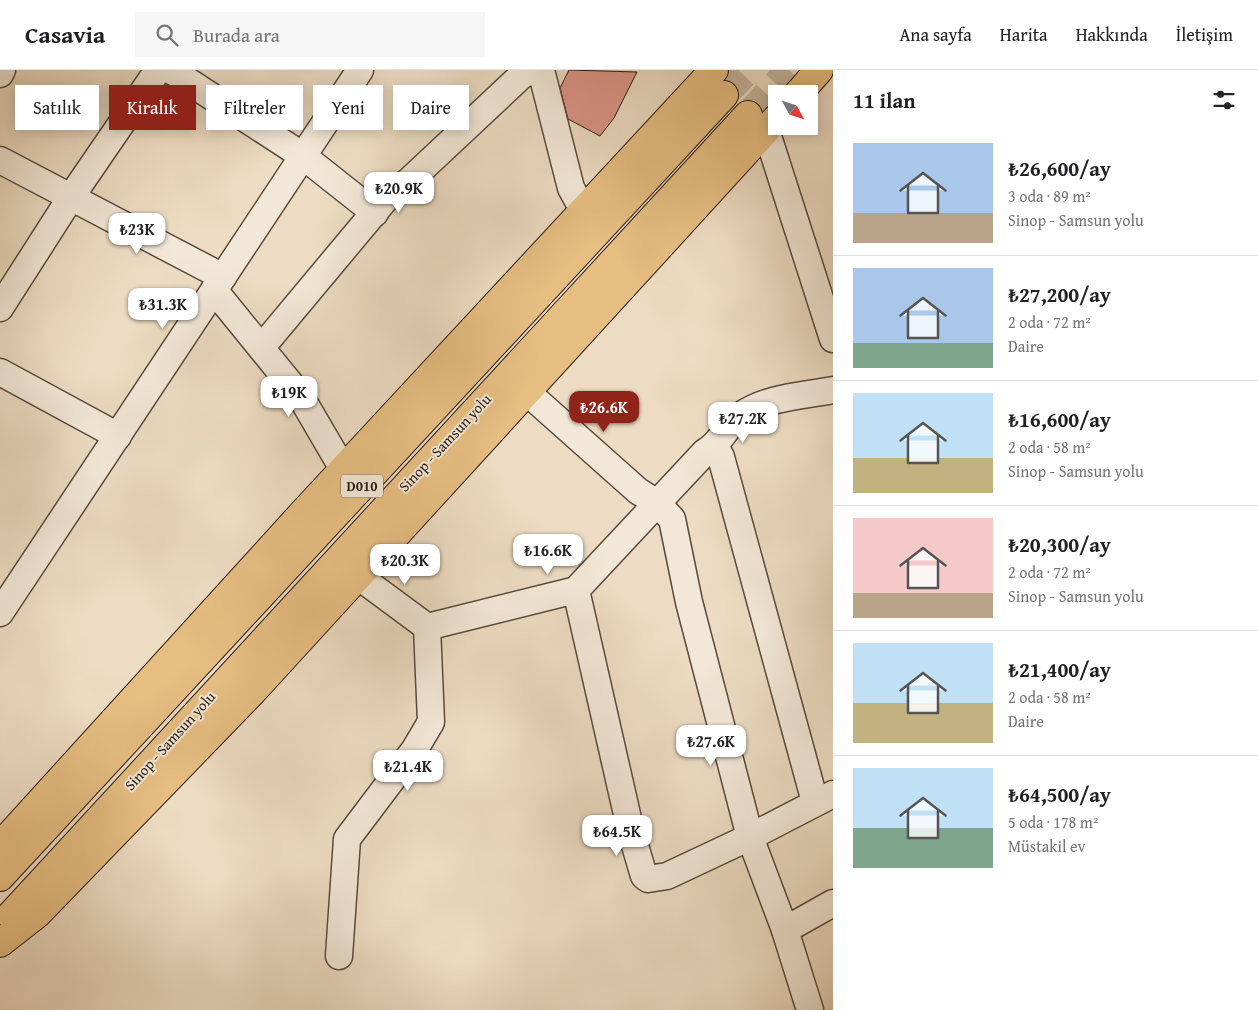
<!DOCTYPE html>
<html lang="tr">
<head>
<meta charset="utf-8">
<style>
	:root { --surface:#fff; --page:#f6f6f6; --text:#202124; --muted:#757577; --line:#e0e0e0; --accent:#8f2418 }
	body { margin:0; font-family:"Gentium Book Plus",serif; background:var(--page); color:var(--text); height:100vh; display:flex; flex-direction:column; font-size:19px; white-space:nowrap }
	* { box-sizing:border-box; margin:0 }
	p { font-size:16px; color:var(--muted) }
	.icon { flex:none; width:28px; height:28px; fill:none; stroke:currentColor; stroke-width:2; stroke-linecap:round; stroke-linejoin:round }
	.map { position:relative; flex:1; overflow:hidden }
	.details { display:flex; flex-direction:column; background:var(--surface); width:425px }
	.details>* { flex:none }
	.top-card { position:absolute; left:15px; top:15px; width:475px; height:45px; display:flex; gap:10px }
	.needle { width:32px; rotate:130deg }
	.fabs { position:absolute; left:768px; top:15px; display:grid; gap:10px }
	.fabs a { display:grid; place-items:center; width:50px; height:50px; border-radius:0px; background:var(--surface); box-shadow:0 2px 12px #0003; font-size:25px }
	.price { position:absolute; translate:-50% -42px; padding:0 11px; border-radius:10px; background:#fff; color:#222; font-size:16px; line-height:32px; filter:drop-shadow(0 1px 2px #0008) }
	.price::after { content:''; position:absolute; left:50%; top:30px; width:15px; height:11px; margin-left:-8px; background:inherit; clip-path:polygon(0 0,100% 0,50% 100%) }
	.price.active { background:var(--accent); color:#fff }
	ul { padding:0; list-style:none }
	li { display:flex; align-items:center; gap:15px; height:125px; padding:0 20px }
	li+li { border-top:1px solid var(--line) }
	li span { display:grid; place-items:center; flex:none; width:140px; height:100px; border-radius:0px; color:#555 }
	li>.icon { margin-inline-start:auto }
	span .icon { width:60px; height:60px; fill:#fffc; stroke-width:1 }
	li b { font-size:21px }
	h2 { display:flex; justify-content:space-between; align-items:center; height:60px; padding:0 20px; font-size:21px }
	.pill { padding:0 18px; border-radius:0px; background:var(--surface); box-shadow:0 2px 12px #0003; font-size:18px; line-height:45px }
	.pill.active { background:var(--accent); color:#fff }
	header { display:flex; align-items:center; gap:30px; box-sizing:border-box; height:70px; padding:0 25px; background:var(--surface); border-bottom:1px solid var(--line) }
	header strong { font-size:24px }
	nav { display:flex; gap:28px; margin-inline-start:auto; font-size:18px }
	.search { width:350px; height:45px; background:var(--page); display:flex; align-items:center; gap:12px; box-sizing:border-box; padding:0 18px; border-radius:0px; color:var(--muted); font-size:19px }
	main { display:flex; flex:1; min-height:0 }
	.map>svg:first-child { display:block }
	.building { fill:#dc9587; stroke:#271910 }
	.lines { fill:none; stroke-linecap:round; stroke-linejoin:round }
	.highway-tunnel { stroke:#c5b59f; stroke-width:28; stroke-dasharray:28 14; stroke-linecap:butt }
	.minor-casing { stroke:#584a3d; stroke-width:29 }
	.highway-casing { stroke:#271910; stroke-width:30 }
	.minor { stroke:#f3e8d8; stroke-width:26 }
	.highway { stroke:#e6be82; stroke-width:28 }
	.labels { text-anchor:middle; stroke-width:4; stroke-linejoin:round; paint-order:stroke }
	.shield { fill:#f3e8d8; stroke:#64574c; stroke-width:1 }
	.shield-label { font-size:14px; font-weight:bold; fill:#271910 }
	.street-label { font-size:15px; fill:#271910; stroke:#f3e8d8 }
</style>
</head>
<body>
<header>
<strong>Casavia</strong>
<div class="search"><svg class="icon" aria-label="search" viewBox="0 0 24 24"><circle cx="10" cy="10" r="6"/><path d="M15 15l6 6"/></svg>Burada ara</div>
<nav><a>Ana sayfa</a><a>Harita</a><a>Hakkında</a><a>İletişim</a></nav>
</header>
<main>
<div class="map">
<svg width="833" height="940" viewBox="0 0 833 940">
	<rect width="100%" height="100%" fill="#eddcc3"/>
	<filter id="stains"><feTurbulence type="fractalNoise" baseFrequency=".004" numOctaves="4"/><feColorMatrix values="0 0 0 0 .2 0 0 0 0 .09 0 0 0 0 .02 0 0 0 .5 -.17"/></filter>
	<radialGradient id="worn" r=".72"><stop offset=".6" stop-color="#630" stop-opacity="0"/><stop offset="1" stop-color="#630" stop-opacity=".3"/></radialGradient>
	<polygon class="building" points="569,0 637,2 614,48 600,66 568,49 560,18"/>
	<g class="lines">
		<g class="highway-tunnel">
			<polyline points="724,25 748,0"/>
			<polyline points="748,45 789,0"/>
		</g>
		<g class="minor-casing">
			<g id="minor">
				<polyline points="168,0 174,2 303,86 375,143"/>
				<polyline points="541,0 571,118 583,140"/>
				<polyline points="0,4 2,0"/>
				<polyline points="766,60 833,269"/>
				<polyline points="0,90 223,207"/>
				<polyline points="214,220 301,327 343,399"/>
				<polyline points="0,238 71,127 158,0"/>
				<polyline points="262,277 388,126 409,111 521,6 531,0"/>
				<polyline points="0,302 118,366"/>
				<polyline points="527,320 538,332 638,421 657,433 672,449 689,532 750,767 785,860 810,940"/>
				<polyline points="715,376 721,387 815,732"/>
				<polyline points="358,506 427,557"/>
				<polyline points="576,520 631,762 644,806 648,809 667,806 750,767 833,724"/>
				<polyline points="0,543 360,0"/>
				<path d="M427,557L576,520L705,382C721,373 726,356 740,346C766,327 802,326 833,320"/>
				<polyline points="785,860 833,833"/>
				<polyline points="339,886 347,769 415,679 431,652 427,557"/>
			</g>
		</g>
		<g class="highway-casing">
			<g id="highway">
				<polyline points="798,24 819,0"/>
				<polyline points="0,776 301,445 714,0"/>
				<polyline points="0,807 724,25"/>
				<polyline points="11,845 748,45"/>
				<polyline points="0,873 37,844 253,621 776,49"/>
			</g>
		</g>
		<use href="#minor" class="minor"/>
		<use href="#highway" class="highway"/>
	</g>
	<g class="labels">
		<rect class="shield" x="341" y="404.5" width="42" height="23" rx="4"/>
		<g class="shield-label">
			<text x="362" y="421">D010</text>
		</g>
		<g class="street-label">
			<text transform="translate(445 373) rotate(-47)" y="5">Sinop - Samsun yolu</text>
			<text transform="translate(170 671) rotate(-48)" y="5">Sinop - Samsun yolu</text>
		</g>
	</g>
	<rect width="100%" height="100%" filter="url(#stains)"/>
	<rect width="100%" height="100%" fill="url(#worn)"/>
</svg>
<div class="fabs">
<a><svg class="needle" viewBox="-14 -14 28 28"><path d="M0-13l5 13h-10z" fill="#e53935"/><path d="M0 13l5-13h-10z" fill="#757577"/></svg></a>
</div>
<b class="price" style="left:399px;top:144px">₺20.9K</b>
<b class="price" style="left:137px;top:185px">₺23K</b>
<b class="price" style="left:163px;top:260px">₺31.3K</b>
<b class="price" style="left:289px;top:348px">₺19K</b>
<b class="price active" style="left:604px;top:363px">₺26.6K</b>
<b class="price" style="left:743px;top:374px">₺27.2K</b>
<b class="price" style="left:548px;top:506px">₺16.6K</b>
<b class="price" style="left:405px;top:516px">₺20.3K</b>
<b class="price" style="left:711px;top:697px">₺27.6K</b>
<b class="price" style="left:408px;top:722px">₺21.4K</b>
<b class="price" style="left:617px;top:787px">₺64.5K</b>
<div class="top-card">
<a class="pill">Satılık</a>
<a class="pill active">Kiralık</a>
<a class="pill">Filtreler</a>
<a class="pill">Yeni</a>
<a class="pill">Daire</a>
</div>
</div>
<section class="details">
<h2>11 ilan<svg class="icon" aria-label="filters" viewBox="0 0 24 24"><path d="M4 7h16M4 17h16"/><circle cx="9" cy="7" r="2"/><circle cx="15" cy="17" r="2"/></svg></h2>
<ul>
<li><span style="background:linear-gradient(#a9c7e8 70%,#b9a48a 0)"><svg class="icon" aria-label="home" viewBox="0 0 24 24"><path d="M3 11l9-7 9 7M6 9v11h12V9"/></svg></span><div><b>₺26,600/ay</b><p>3 oda · 89 m²</p><p>Sinop - Samsun yolu</p></div></li>
<li><span style="background:linear-gradient(#a9c7e8 75%,#7fa58c 0)"><svg class="icon" aria-label="home" viewBox="0 0 24 24"><path d="M3 11l9-7 9 7M6 9v11h12V9"/></svg></span><div><b>₺27,200/ay</b><p>2 oda · 72 m²</p><p>Daire</p></div></li>
<li><span style="background:linear-gradient(#bfe0f5 65%,#c2b280 0)"><svg class="icon" aria-label="home" viewBox="0 0 24 24"><path d="M3 11l9-7 9 7M6 9v11h12V9"/></svg></span><div><b>₺16,600/ay</b><p>2 oda · 58 m²</p><p>Sinop - Samsun yolu</p></div></li>
<li><span style="background:linear-gradient(#f6c9c9 75%,#b9a48a 0)"><svg class="icon" aria-label="home" viewBox="0 0 24 24"><path d="M3 11l9-7 9 7M6 9v11h12V9"/></svg></span><div><b>₺20,300/ay</b><p>2 oda · 72 m²</p><p>Sinop - Samsun yolu</p></div></li>
<li><span style="background:linear-gradient(#bfe0f5 60%,#c2b280 0)"><svg class="icon" aria-label="home" viewBox="0 0 24 24"><path d="M3 11l9-7 9 7M6 9v11h12V9"/></svg></span><div><b>₺21,400/ay</b><p>2 oda · 58 m²</p><p>Daire</p></div></li>
<li><span style="background:linear-gradient(#bfe0f5 60%,#7fa58c 0)"><svg class="icon" aria-label="home" viewBox="0 0 24 24"><path d="M3 11l9-7 9 7M6 9v11h12V9"/></svg></span><div><b>₺64,500/ay</b><p>5 oda · 178 m²</p><p>Müstakil ev</p></div></li>
</ul>
</section>
</main>
</body>
</html>
